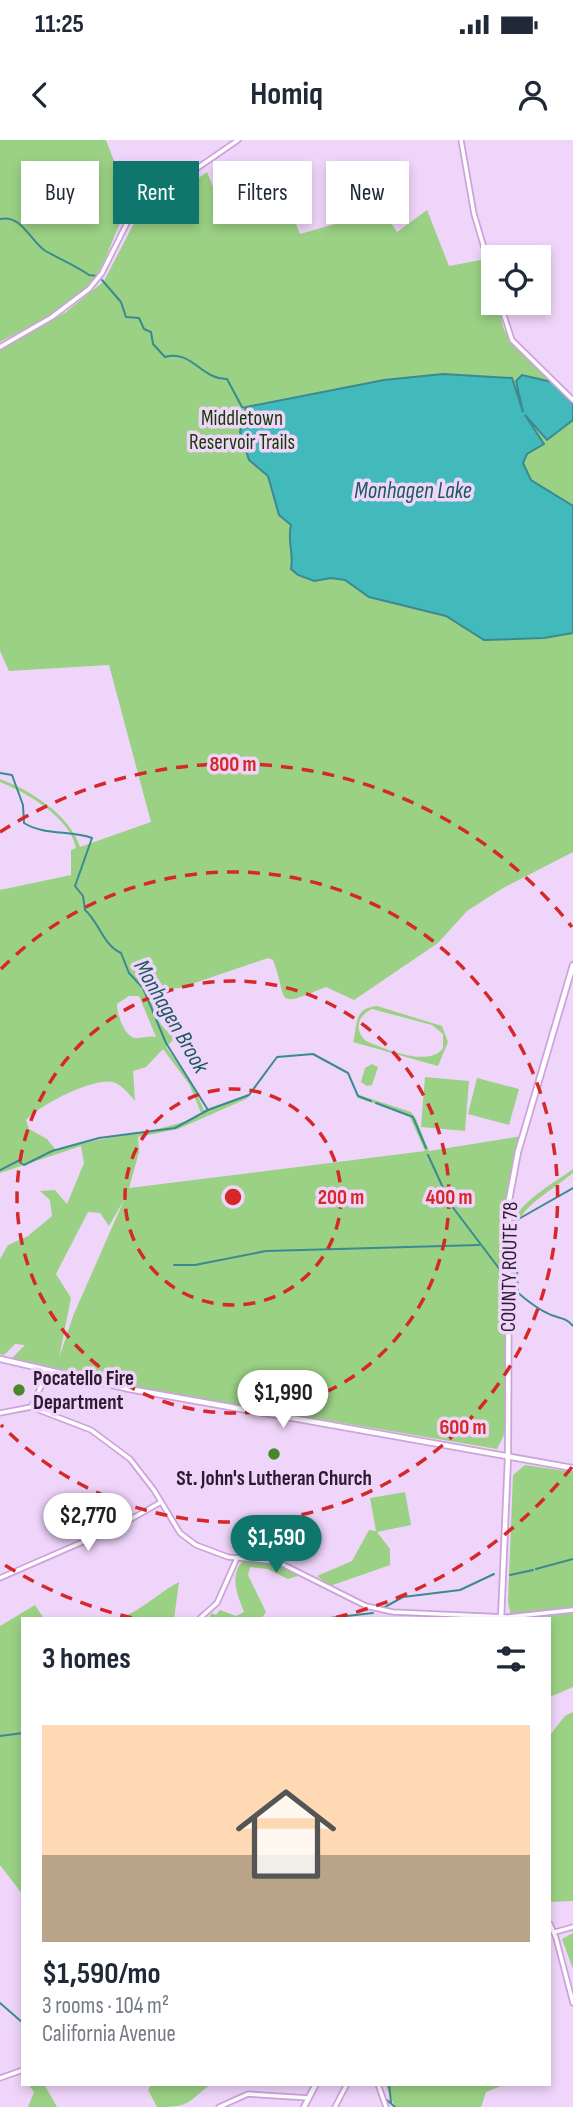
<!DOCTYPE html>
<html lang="en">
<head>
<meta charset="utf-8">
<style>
	:root { --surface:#fff; --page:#f6f6f7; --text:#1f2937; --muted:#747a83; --accent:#0f766e }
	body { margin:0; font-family:"Sofia Sans Condensed",sans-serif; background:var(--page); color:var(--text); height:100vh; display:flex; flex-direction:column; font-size:26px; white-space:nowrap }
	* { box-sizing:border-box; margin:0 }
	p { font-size:23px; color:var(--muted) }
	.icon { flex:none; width:38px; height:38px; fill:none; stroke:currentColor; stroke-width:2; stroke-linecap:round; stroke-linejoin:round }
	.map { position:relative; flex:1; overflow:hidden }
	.drawer { position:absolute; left:21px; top:1477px; width:530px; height:469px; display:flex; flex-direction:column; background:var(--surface); border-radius:0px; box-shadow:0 4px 10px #0003 }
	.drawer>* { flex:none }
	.hud { position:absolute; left:21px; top:21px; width:532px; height:63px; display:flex; gap:14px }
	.buttons { position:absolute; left:481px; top:105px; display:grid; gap:14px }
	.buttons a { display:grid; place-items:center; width:70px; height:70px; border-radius:0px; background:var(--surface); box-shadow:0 4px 10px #0003; font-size:35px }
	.price { position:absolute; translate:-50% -60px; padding:0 16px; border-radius:24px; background:#fff; color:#222; font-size:23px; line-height:46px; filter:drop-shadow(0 2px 4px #0008) }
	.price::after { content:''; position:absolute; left:50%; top:42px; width:21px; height:16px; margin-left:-10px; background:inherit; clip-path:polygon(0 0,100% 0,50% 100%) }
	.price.current { background:var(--accent); color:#fff }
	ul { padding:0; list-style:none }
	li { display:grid; align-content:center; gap:14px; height:371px; padding:0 21px }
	li span { display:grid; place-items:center; height:217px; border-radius:0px; color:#555 }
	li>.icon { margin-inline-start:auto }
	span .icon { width:126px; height:126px; fill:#fffc; stroke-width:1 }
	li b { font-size:30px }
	h2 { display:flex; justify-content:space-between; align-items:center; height:84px; padding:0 21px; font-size:30px }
	.pill { padding:0 24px; border-radius:0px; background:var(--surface); box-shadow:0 4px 10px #0003; font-size:24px; line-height:63px }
	.pill.current { background:var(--accent); color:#fff }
	.status { display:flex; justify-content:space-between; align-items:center; height:49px; padding:0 35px; background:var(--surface); direction:ltr }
	.status svg { height:19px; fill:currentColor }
	header { display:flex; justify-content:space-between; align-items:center; height:91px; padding:0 21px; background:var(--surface); font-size:32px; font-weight:700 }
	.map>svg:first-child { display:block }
	.green { fill:#9bd184; fill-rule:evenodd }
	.water { fill:#42b9bb; stroke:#3b8a92; stroke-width:2 }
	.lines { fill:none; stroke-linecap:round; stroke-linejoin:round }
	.stream { stroke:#3b8a92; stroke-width:2 }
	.minor-casing { stroke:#cea2de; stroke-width:7 }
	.tertiary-casing { stroke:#cea2de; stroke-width:8 }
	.minor { stroke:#fff; stroke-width:3.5 }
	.tertiary { stroke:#fff; stroke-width:4.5 }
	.ring { fill:none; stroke:#d62828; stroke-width:3.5; stroke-dasharray:12 9 }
	.poi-dot { fill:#498828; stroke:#f0d5fa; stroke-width:2.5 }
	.labels { text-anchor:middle; stroke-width:7; stroke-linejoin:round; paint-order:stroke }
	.park-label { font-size:21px; fill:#153b00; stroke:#f0d5fa }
	.street-label { font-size:21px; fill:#2c1b32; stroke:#f0d5fa }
	.poi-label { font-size:21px; font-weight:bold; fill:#2c1b32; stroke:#f0d5fa; text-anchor:start }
	.water-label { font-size:23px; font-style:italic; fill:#195b5c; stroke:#f0d5fa }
	.centre { fill:#d62828; stroke:#f0d5fa; stroke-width:3.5 }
	.ring-label { font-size:21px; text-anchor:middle; font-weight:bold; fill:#d62828; stroke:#f0d5fa; stroke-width:7; stroke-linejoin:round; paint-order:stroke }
</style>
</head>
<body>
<div class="status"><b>11:25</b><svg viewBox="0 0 49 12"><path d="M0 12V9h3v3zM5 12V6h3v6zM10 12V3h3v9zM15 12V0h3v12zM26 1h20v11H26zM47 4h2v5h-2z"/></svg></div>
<header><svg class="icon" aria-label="back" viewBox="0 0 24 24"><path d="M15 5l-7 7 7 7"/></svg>Homiq<svg class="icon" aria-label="person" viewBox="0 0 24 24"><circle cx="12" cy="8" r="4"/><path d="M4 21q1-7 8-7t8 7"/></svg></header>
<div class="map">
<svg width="573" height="1967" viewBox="0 0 573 1967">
	<rect width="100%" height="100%" fill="#f0d5fa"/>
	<g class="green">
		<path d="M0,0H106L131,65C115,86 111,111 98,133C77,165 32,185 0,202Z"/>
		<path d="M207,32L221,66L285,57L300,94L383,70L397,92L427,70L449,126L486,119L493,146L494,163H498L503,187L511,203L573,260V712L503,748L467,771L438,803L354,860L326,847C272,869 289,862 273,820L268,818L180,848L160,850L154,855C150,874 163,889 175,898L166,907L191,942L204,970L252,953L246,959L178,989L138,997L139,1012L129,1048L425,1011L409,975L358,958L356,954L411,972L416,979L429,1011L522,996C509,1042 506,1089 507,1137L514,1143C514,1127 509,1110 510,1094C512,1064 552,1045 573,1029V1033C514,1078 511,1069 518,1146L514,1148L508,1142L506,1291L497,1309L165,1253L12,1218L25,1205L15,1204L4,1215L0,1214V1119L8,1105L28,1096L52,1076L50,1060L40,1051L55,1050L67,1064L84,1023L81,1006L0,1033V750L71,735V710L76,708C70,677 27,653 0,642V639C30,650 70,675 80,707L151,682L109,525L9,531L0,511V210L66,172L104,141L133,85ZM129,856H139L156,897C148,895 138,900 132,897C123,892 117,873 117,864ZM163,909L189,944L202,975C155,995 105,995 56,1010L47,999L29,989L26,980C39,965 94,937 113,942C122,945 129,954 135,961L133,931L146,927ZM124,1060L73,1176L59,1218L71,1158L56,1134L88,1072L100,1073L109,1086Z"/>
		<path d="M377,866L442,886L448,902L438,926L353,902C358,885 353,868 377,866ZM372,869L432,885L443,894V908C429,928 385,909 366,901C354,890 357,876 372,869Z"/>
		<polygon points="372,924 378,927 372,945 367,946 361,942 365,928"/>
		<polygon points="425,937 469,941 465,991 421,987"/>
		<polygon points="477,938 519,949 509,985 468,974"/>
		<polygon points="525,1325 573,1332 573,1468 511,1475 508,1463 513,1335"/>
		<polygon points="405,1352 411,1385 377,1392 390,1409 390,1425 330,1446 317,1436 352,1421 369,1390 376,1391 370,1358"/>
		<path d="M253,1420L271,1422L301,1435L288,1439L268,1429L250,1427L248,1435L266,1472L261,1479H209L211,1473L216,1475L220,1470L236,1476L244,1472C238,1456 229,1437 242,1422Z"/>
		<path d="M179,1442L174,1479H115C140,1473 156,1454 179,1442Z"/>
		<polygon points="35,1465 44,1479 23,1479 23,1755 0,1725 0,1486"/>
		<polygon points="573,1473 573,1547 550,1557 550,1479 521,1479"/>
		<polygon points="573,1572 573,1761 550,1762 550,1595 565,1576"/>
		<polygon points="573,1793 573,1829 562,1799"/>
		<polygon points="28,1944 44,1944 57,1967 28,1967 34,1952"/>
		<path d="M151,1944H211C186,1963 191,1967 157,1967L148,1950Z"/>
		<polygon points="385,1944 506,1944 486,1952 481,1967 395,1967"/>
	</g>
	<path class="water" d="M443,234L512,238L523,272L516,241L522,235L552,242L573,264V280L547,300L525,275L544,304L527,314L523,323L531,340L573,366V493L544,498L484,500L446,476L369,457L345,440L331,438L314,441L298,435L291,429C294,413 287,401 291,385L279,375L268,336L249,320L240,292L246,267L384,240Z"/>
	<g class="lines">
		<g class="stream">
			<path d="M0,79C21,74 30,100 44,110C59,119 75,125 89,135L97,136"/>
			<path d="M102,140L121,162L126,177L139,178L144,189L151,192L153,204L165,217C191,209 202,240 227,239L242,267L246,268"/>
			<path d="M0,633L12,635L23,665L24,683C45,696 70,690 92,698L75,746L83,756L85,770C99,782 103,805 121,813L129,833L143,848L166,903L208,970L249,955L277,917L313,914L348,933L358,956L371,961"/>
			<polyline points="376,963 413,977 426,1008"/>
			<polyline points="428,1015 451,1065 501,1131"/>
			<polyline points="0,1030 18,1021 24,1025 52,1011 99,998 175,988 208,970"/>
			<polyline points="174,1125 195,1125 266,1111 479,1105"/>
			<path d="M514,1148C520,1156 538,1169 547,1173C557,1179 565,1176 573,1186"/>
			<polyline points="518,1153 515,1081 573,1048"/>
			<polyline points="536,1429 573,1419"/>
			<polyline points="510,1435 533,1430"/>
			<polyline points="383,1468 403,1457 460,1450 494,1434"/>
			<polyline points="321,1479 373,1473"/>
			<polyline points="0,1596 23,1593"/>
			<polyline points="0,1863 23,1883"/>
			<polyline points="389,1944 391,1962"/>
			<polyline points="387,1960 395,1967"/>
		</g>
		<g class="minor-casing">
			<g id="minor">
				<polyline points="461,0 474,74 494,141"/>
				<polyline points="500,163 512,200 573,260"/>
				<polyline points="0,207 52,177 89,149 102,133 132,73 238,0"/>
				<polyline points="31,1267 49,1230"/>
				<polyline points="0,1273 31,1267 91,1290 130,1319 154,1350 180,1393 196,1405 228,1417 278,1422 366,1466 393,1472 507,1477 573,1470"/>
				<polyline points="0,1438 117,1387 161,1362"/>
				<polyline points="199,1479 217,1463 237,1418"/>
				<polyline points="550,1784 556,1798 573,1863"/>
				<polyline points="555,1792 573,1787"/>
				<polyline points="0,1938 23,1930"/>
				<polyline points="378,1944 386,1967"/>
				<polyline points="219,1967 248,1954 309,1958"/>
				<polyline points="335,1967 347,1944"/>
			</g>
		</g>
		<g class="tertiary-casing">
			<g id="tertiary">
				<polyline points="0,1219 129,1249 573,1328"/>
				<polyline points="501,1479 508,1317 509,1060 518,1012 573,825"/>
				<polyline points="304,1967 316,1944"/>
			</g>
		</g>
		<use href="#minor" class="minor"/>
		<use href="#tertiary" class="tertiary"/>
	</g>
	<g class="ring">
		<circle cx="233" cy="1057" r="108"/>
		<circle cx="233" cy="1057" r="216"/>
		<path d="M1 829A325 325 0 1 1 1 1285"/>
		<path d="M572 1327A433 433 0 0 1 334 1478M132 1478A433 433 0 0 1 0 1422M0 692A433 433 0 0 1 572 787"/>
	</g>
	<g class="poi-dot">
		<circle cx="19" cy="1250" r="7"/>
		<circle cx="274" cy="1314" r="7"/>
	</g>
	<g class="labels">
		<g class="park-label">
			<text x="242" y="285">Middletown<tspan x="242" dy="24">Reservoir Trails</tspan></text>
		</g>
		<g class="street-label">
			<text transform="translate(509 1127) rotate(-89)" y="7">COUNTY ROUTE 78</text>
		</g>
		<g class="poi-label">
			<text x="33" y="1245">Pocatello Fire<tspan x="33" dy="24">Department</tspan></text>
			<text x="274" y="1345" text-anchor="middle">St. John's Lutheran Church</text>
		</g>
		<g class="water-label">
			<text x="413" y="358">Monhagen Lake</text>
			<text transform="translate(172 876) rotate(60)" y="8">Monhagen Brook</text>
		</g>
	</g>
	<circle cx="233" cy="1057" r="10" class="centre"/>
	<g class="ring-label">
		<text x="233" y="631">800 m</text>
		<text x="341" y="1064">200 m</text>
		<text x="449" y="1064">400 m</text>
		<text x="463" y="1294">600 m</text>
	</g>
</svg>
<div class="buttons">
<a><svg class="icon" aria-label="locate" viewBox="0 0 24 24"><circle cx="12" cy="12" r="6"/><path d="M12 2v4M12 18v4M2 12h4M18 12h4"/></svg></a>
</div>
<b class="price" style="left:283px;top:1290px">$1,990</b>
<b class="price" style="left:88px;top:1413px">$2,770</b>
<b class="price current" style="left:276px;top:1435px">$1,590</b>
<div class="hud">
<a class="pill">Buy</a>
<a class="pill current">Rent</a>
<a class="pill">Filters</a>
<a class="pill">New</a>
</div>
<section class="drawer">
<h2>3 homes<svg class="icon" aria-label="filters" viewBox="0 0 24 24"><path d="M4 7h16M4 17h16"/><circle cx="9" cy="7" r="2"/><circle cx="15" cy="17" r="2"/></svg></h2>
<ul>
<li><span style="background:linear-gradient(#ffd9b3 60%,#b9a48a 0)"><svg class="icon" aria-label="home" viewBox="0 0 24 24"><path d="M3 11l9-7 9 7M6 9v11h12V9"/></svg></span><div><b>$1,590/mo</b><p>3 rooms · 104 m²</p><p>California Avenue</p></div></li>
</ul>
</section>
</div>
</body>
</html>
